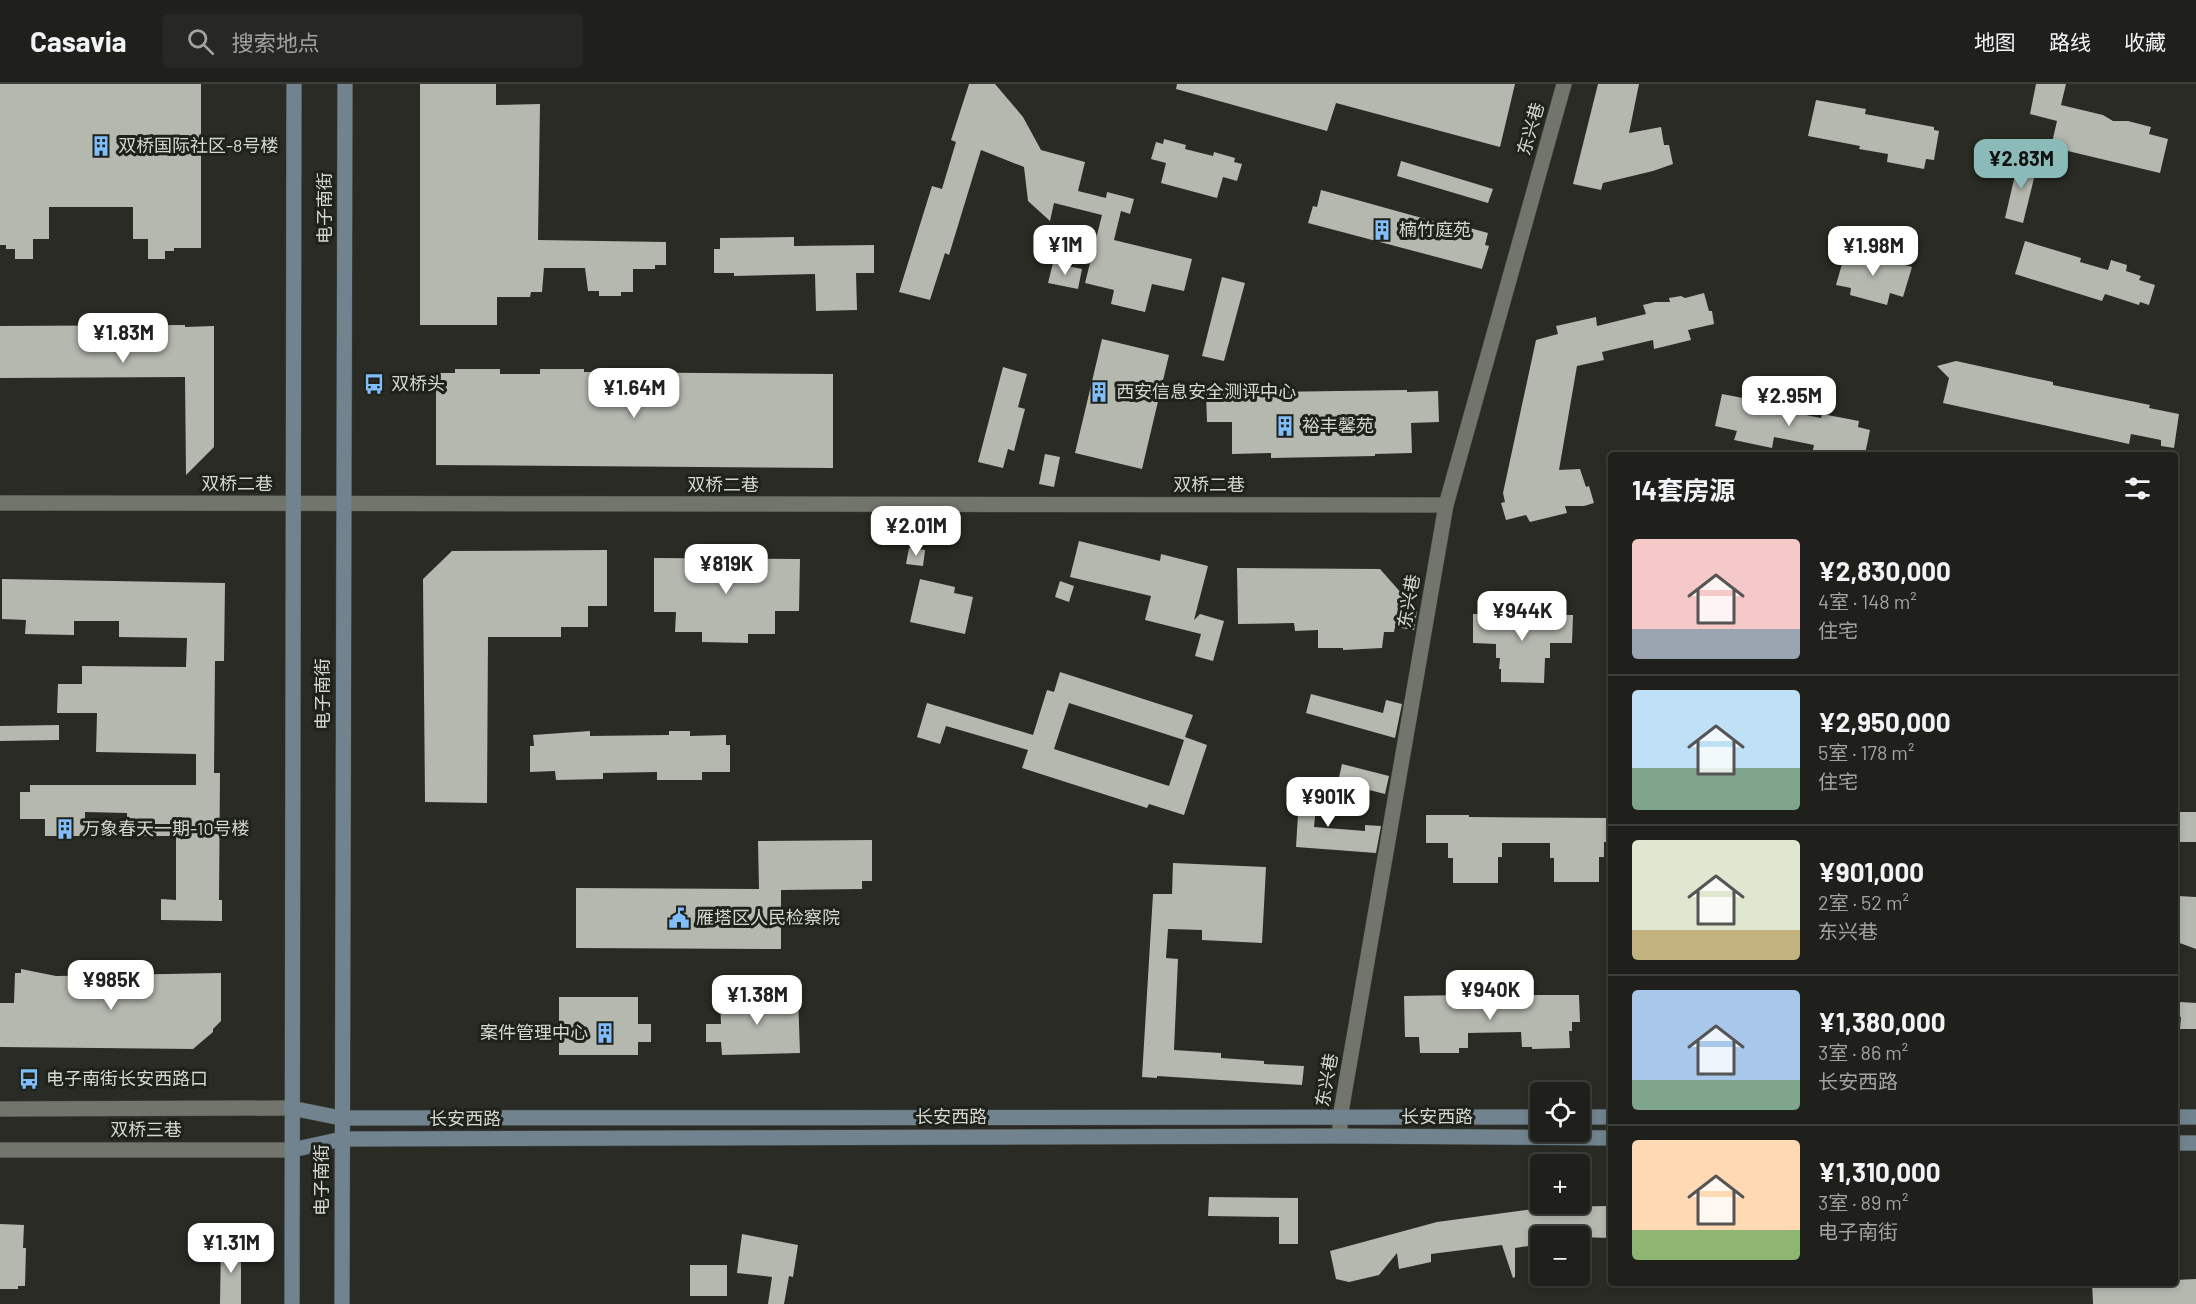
<!DOCTYPE html>
<html lang="zh">
<head>
<meta charset="utf-8">
<style>
	:root { --surface:#1f201b; --page:#272824; --text:#f1f3f6; --muted:#a1a3a3; --line:#3c3e3a; --accent:#8bbbb9 }
	body { margin:0; font-family:Barlow,"Noto Sans SC",sans-serif; background:var(--page); color:var(--text); height:100vh; display:flex; flex-direction:column; font-size:22px; white-space:nowrap }
	* { box-sizing:border-box; margin:0 }
	p { font-size:20px; color:var(--muted) }
	.icon { flex:none; width:33px; height:33px; fill:none; stroke:currentColor; stroke-width:2; stroke-linecap:round; stroke-linejoin:round }
	.map { position:relative; flex:1; overflow:hidden }
	.panel { position:absolute; left:1608px; top:368px; width:570px; height:834px; display:flex; flex-direction:column; background:var(--surface); border-radius:6px; box-shadow:0 3px 9px #0003,0 0 0 2px var(--line) }
	.panel>* { flex:none }
	.controls { position:absolute; left:1530px; top:998px; display:grid; gap:12px }
	.controls a { display:grid; place-items:center; width:60px; height:60px; border-radius:6px; background:var(--surface); box-shadow:0 3px 9px #0003,0 0 0 2px var(--line); font-size:30px }
	.price { position:absolute; translate:-50% -51px; padding:0 14px; border-radius:12px; background:#fff; color:#222; font-size:20px; line-height:39px; filter:drop-shadow(0 2px 3px #0008) }
	.price::after { content:''; position:absolute; left:50%; top:36px; width:18px; height:14px; margin-left:-9px; background:inherit; clip-path:polygon(0 0,100% 0,50% 100%) }
	.price.active { background:var(--accent); color:#111 }
	ul { padding:0; list-style:none }
	li { display:flex; align-items:center; gap:18px; height:150px; padding:0 24px }
	li+li { border-top:2px solid var(--line) }
	li span { display:grid; place-items:center; flex:none; width:168px; height:120px; border-radius:6px; color:#555 }
	li>.icon { margin-inline-start:auto }
	span .icon { width:72px; height:72px; fill:#fffc; stroke-width:1 }
	li b { font-size:26px }
	h2 { display:flex; justify-content:space-between; align-items:center; height:72px; padding:0 24px; font-size:26px }
	header { display:flex; align-items:center; gap:36px; box-sizing:border-box; height:84px; padding:0 30px; background:var(--surface); border-bottom:2px solid var(--line) }
	header strong { font-size:28px }
	nav { display:flex; gap:33px; margin-inline-start:auto; font-size:21px }
	.search { width:420px; height:54px; background:var(--page); display:flex; align-items:center; gap:15px; box-sizing:border-box; padding:0 21px; border-radius:6px; color:var(--muted); font-size:22px }
	.map>svg:first-child { display:block }
	.building { fill:#b5b8af; fill-rule:evenodd }
	.lines { fill:none; stroke-linecap:round; stroke-linejoin:round }
	.minor-casing { stroke:#444740; stroke-width:16 }
	.tertiary-casing { stroke:#444740; stroke-width:16 }
	.secondary-casing { stroke:#444740; stroke-width:16 }
	.minor { stroke:#72756c; stroke-width:15 }
	.tertiary { stroke:#72756c; stroke-width:15 }
	.secondary { stroke:#70838e; stroke-width:15 }
	.labels { text-anchor:middle; stroke-width:6; stroke-linejoin:round; paint-order:stroke }
	.street-label { font-size:18px; fill:#d5d7d2; stroke:#1f221a }
	.poi-label { font-size:18px; fill:#d5d7d2; stroke:#1f221a; text-anchor:start }
</style>
</head>
<body>
<header>
<strong>Casavia</strong>
<div class="search"><svg class="icon" aria-label="search" viewBox="0 0 24 24"><circle cx="10" cy="10" r="6"/><path d="M15 15l6 6"/></svg>搜索地点</div>
<nav><a>地图</a><a>路线</a><a>收藏</a></nav>
</header>
<div class="map">
<svg width="2196" height="1220" viewBox="0 0 2196 1220">
	<rect width="100%" height="100%" fill="#292b24"/>
	<g class="building">
		<polygon points="0,0 201,0 201,164 174,164 174,167 165,167 165,175 148,175 148,155 133,155 133,123 49,123 49,155 33,155 33,175 15,175 15,165 6,165 6,161 0,161"/>
		<polygon points="420,0 496,0 496,21 540,20 538,156 666,158 666,181 655,181 655,185 633,185 633,208 621,208 621,212 599,212 599,207 588,207 585,184 544,184 542,208 531,208 530,213 497,213 497,241 420,241"/>
		<polygon points="969,0 995,0 1023,33 1041,66 1085,78 1078,107 1106,114 1107,108 1134,115 1130,130 1121,127 1114,156 1192,175 1184,207 1152,200 1145,228 1111,220 1114,206 1085,199 1102,131 1054,119 1050,137 1028,117 1024,83 981,66 949,171 945,169 930,216 899,208 932,102 942,105 956,58 951,56"/>
		<polygon points="1177,0 1515,0 1500,63 1336,19 1327,47 1176,5"/>
		<polygon points="1598,0 1639,0 1629,49 1661,43 1664,61 1669,61 1673,80 1653,87 1603,99 1601,106 1573,100"/>
		<polygon points="2036,0 2066,0 2061,21 2103,31 2113,37 2128,37 2151,43 2149,50 2168,55 2160,89 2051,63 2057,37 2030,30"/>
		<polygon points="1816,16 1866,25 1865,30 1934,43 1934,46 1939,47 1934,76 1926,75 1924,85 1887,78 1888,70 1859,65 1860,62 1808,52"/>
		<polygon points="1164,55 1186,61 1185,65 1213,72 1214,68 1235,74 1234,78 1242,80 1237,97 1223,93 1217,114 1161,99 1166,79 1151,75 1156,58 1163,60"/>
		<polygon points="2019,74 2038,78 2023,139 2005,134"/>
		<polygon points="1401,77 1493,105 1488,119 1397,92"/>
		<polygon points="1321,106 1458,144 1459,141 1488,149 1485,161 1489,162 1482,185 1308,139 1313,122 1317,123"/>
		<polygon points="794,153 794,162 874,161 874,189 856,189 857,226 816,227 815,190 734,192 734,189 714,189 714,165 720,165 720,154"/>
		<polygon points="2025,157 2081,174 2080,178 2108,186 2111,176 2127,181 2126,187 2141,192 2139,196 2155,201 2149,221 2140,218 2139,221 2105,210 2102,217 2015,190"/>
		<polygon points="1846,166 1912,183 1903,213 1890,209 1887,221 1850,211 1851,204 1836,201"/>
		<polygon points="1053,179 1082,185 1078,205 1048,199"/>
		<polygon points="1222,193 1245,199 1224,277 1202,272"/>
		<polygon points="1704,209 1709,227 1712,227 1714,240 1688,246 1691,256 1654,265 1653,256 1602,268 1604,276 1577,282 1559,386 1580,385 1586,403 1589,402 1594,419 1584,422 1565,422 1567,429 1530,438 1526,431 1506,436 1501,419 1505,418 1503,409 1536,256 1558,250 1556,242 1596,233 1597,242 1646,230 1643,221 1655,218 1670,218 1669,214 1681,212 1685,214"/>
		<polygon points="185,241 185,243 214,242 214,363 186,391 185,293 0,294 0,242"/>
		<polygon points="1102,255 1169,271 1142,385 1075,369"/>
		<polygon points="1956,277 2053,298 2053,301 2150,321 2149,324 2179,330 2174,364 2161,362 2161,356 2131,350 2129,360 1943,319 1949,294 1937,282"/>
		<polygon points="1003,283 1027,290 1018,323 1025,325 1014,367 1008,365 1003,384 978,378"/>
		<polygon points="455,285 500,285 500,290 540,290 540,285 584,285 584,288 833,290 833,384 436,381 436,289 455,289"/>
		<polygon points="1407,306 1407,308 1438,307 1439,338 1411,339 1412,369 1375,370 1375,372 1271,374 1271,369 1232,370 1232,338 1207,338 1206,309"/>
		<polygon points="1722,310 1743,314 1744,311 1782,319 1781,326 1821,334 1822,330 1859,337 1858,343 1870,346 1865,370 1812,370 1814,361 1774,353 1772,364 1734,356 1737,347 1715,342"/>
		<polygon points="1045,370 1060,373 1054,403 1039,400"/>
		<polygon points="1079,457 1160,477 1161,470 1208,482 1194,536 1200,530 1224,537 1213,577 1195,572 1201,550 1145,536 1151,512 1070,493"/>
		<polygon points="909,464 925,466 923,482 906,480"/>
		<polygon points="607,466 607,522 588,522 588,543 561,543 561,553 488,553 487,719 425,718 423,495 452,467"/>
		<polygon points="654,474 800,475 799,527 775,527 775,550 748,550 748,559 702,558 702,548 675,548 676,528 654,528"/>
		<polygon points="1237,484 1380,485 1417,527 1414,546 1395,543 1394,548 1384,548 1382,564 1343,566 1343,564 1318,564 1318,546 1295,547 1294,539 1238,540"/>
		<polygon points="2,495 225,499 224,577 215,577 214,689 220,689 219,816 222,816 222,837 161,836 161,815 176,816 176,752 127,752 127,729 85,728 85,752 45,752 45,735 20,735 20,708 30,708 30,701 196,701 196,670 96,668 97,629 57,629 58,600 82,600 82,582 186,583 187,554 119,553 119,537 74,537 74,551 25,550 26,536 2,535"/>
		<polygon points="920,495 955,503 954,509 973,513 965,550 910,538"/>
		<polygon points="1060,497 1074,502 1069,518 1055,513"/>
		<polygon points="1473,530 1573,531 1572,559 1550,559 1550,574 1545,574 1544,599 1501,598 1501,585 1499,585 1500,574 1496,574 1496,560 1473,559"/>
		<path d="M1060,588L1193,631L1185,653L1207,661L1184,731L1149,720L1147,724L1022,684L1028,666L946,642L940,660L917,653L927,619L1033,651L1047,606L1054,608ZM1069,619L1184,656L1169,702L1054,665Z"/>
		<polygon points="1311,610 1383,629 1386,616 1402,620 1395,654 1306,629"/>
		<polygon points="59,641 59,656 0,657 0,642"/>
		<polygon points="590,647 590,652 669,651 669,647 690,647 690,652 726,651 726,661 730,661 730,688 702,688 702,696 657,696 657,688 603,689 603,695 556,696 555,687 530,688 530,662 534,662 533,651"/>
		<polygon points="1342,680 1389,692 1385,710 1338,698"/>
		<polygon points="1296,700 1318,702 1314,743 1365,747 1365,741 1381,742 1376,769 1296,763 1298,730 1293,730"/>
		<rect x="2175" y="728" width="21" height="30"/>
		<polygon points="1426,731 1469,731 1469,733 1611,734 1611,758 1604,758 1604,773 1599,773 1599,798 1554,798 1554,774 1550,774 1550,759 1502,759 1502,773 1498,773 1498,799 1453,799 1453,774 1448,774 1448,759 1426,759"/>
		<polygon points="872,756 872,797 862,797 862,805 781,806 781,865 576,864 576,804 759,805 758,757"/>
		<polygon points="1173,779 1266,783 1262,859 1202,856 1202,846 1168,845 1166,874 1178,875 1174,966 1221,969 1221,974 1264,977 1264,980 1304,982 1302,1001 1157,992 1157,994 1142,993 1153,810 1172,810"/>
		<polygon points="2178,812 2196,813 2196,865 2177,858 2175,853 2175,843 2178,834 2175,830 2175,818"/>
		<polygon points="21,885 56,892 221,889 221,937 213,945 213,948 193,965 0,963 0,919 14,919 15,889 21,889"/>
		<polygon points="1464,911 1464,918 1523,917 1523,911 1579,911 1580,938 1572,938 1572,947 1569,947 1570,964 1532,965 1532,963 1522,963 1521,948 1468,949 1468,964 1459,964 1459,969 1420,969 1419,953 1405,953 1404,912"/>
		<polygon points="798,912 800,969 722,971 721,958 706,958 706,940 721,940 720,914"/>
		<polygon points="559,913 638,913 638,940 651,940 651,958 638,958 638,971 559,971"/>
		<polygon points="2181,918 2196,919 2196,945 2180,945 2181,933 2175,931 2175,920"/>
		<polygon points="1209,1113 1298,1114 1298,1160 1279,1160 1279,1133 1208,1132"/>
		<polygon points="1611,1122 1611,1154 1540,1152 1540,1156 1535,1157 1535,1161 1515,1164 1515,1193 1513,1194 1502,1161 1431,1170 1431,1178 1399,1185 1397,1169 1379,1191 1349,1198 1336,1195 1330,1167 1437,1138 1548,1123"/>
		<polygon points="0,1140 24,1141 23,1164 26,1164 25,1202 18,1202 18,1205 0,1205"/>
		<polygon points="742,1150 798,1161 793,1193 789,1192 784,1220 768,1220 772,1193 737,1189"/>
		<polygon points="221,1159 241,1159 241,1220 220,1220"/>
		<rect x="690" y="1181" width="37" height="31"/>
		<polygon points="2196,1195 2196,1220 2093,1220 2092,1198 2175,1198 2175,1196"/>
	</g>
	<g class="lines">
		<g class="minor-casing">
			<polyline id="minor" points="1340,1052 1340,1034 1446,421 1564,0"/>
		</g>
		<g class="tertiary-casing">
			<g id="tertiary">
				<polyline points="0,419 1446,421"/>
				<polyline points="0,1025 291,1024"/>
				<polyline points="0,1066 292,1066"/>
			</g>
		</g>
		<g class="secondary-casing">
			<g id="secondary">
				<polyline points="291,1024 341,1034 1540,1033"/>
				<polyline points="1580,1033 1611,1033"/>
				<polyline points="2175,1033 2196,1033"/>
				<polyline points="2175,1059 2196,1059"/>
				<polyline points="292,1066 342,1055 1340,1052 1611,1054"/>
				<polyline points="292,1220 294,0"/>
				<polyline points="342,1220 345,0"/>
			</g>
		</g>
		<use href="#minor" class="minor"/>
		<use href="#tertiary" class="tertiary"/>
		<use href="#secondary" class="secondary"/>
	</g>
	<defs>
		<g id="building-bare" transform="scale(1.62)"><path d="M-4-6H4V6H1V3H-1V6H-4ZM-2.5-4.3h1.7v1.8h-1.7ZM.8-4.3h1.7v1.8H.8ZM-2.5-1h1.7V.8h-1.7ZM.8-1h1.7V.8H.8Z" fill="#80bdfa" stroke="#1f221a" stroke-width="2.5" paint-order="stroke"/></g>
		<g id="bus-bare" transform="scale(1.62)"><path d="M-5-6H5V4H4V6H2V4H-2V6H-4V4H-5ZM-3.5-4V0h7V-4ZM-3.5 1.2v1.5H-2V1.2ZM2 1.2v1.5H3.5V1.2Z" fill="#80bdfa" stroke="#1f221a" stroke-width="2.5" paint-order="stroke"/></g>
		<g id="civic-bare" transform="scale(1.62)"><path d="M-.6-6.5H3V-4.5H.6V-3L4-1V1h2V6H-6V1h2V-1L-.6-3ZM-1.2 2.5V6h2.4V2.5Z" fill="#80bdfa" stroke="#1f221a" stroke-width="2.5" paint-order="stroke"/></g>
	</defs>
	<g fill-rule="evenodd">
		<use href="#building-bare" x="101" y="62"/>
		<use href="#building-bare" x="1382" y="146"/>
		<use href="#bus-bare" x="374" y="300"/>
		<use href="#building-bare" x="1099" y="308"/>
		<use href="#building-bare" x="1285" y="342"/>
		<use href="#building-bare" x="65" y="745"/>
		<use href="#civic-bare" x="679" y="834"/>
		<use href="#building-bare" x="605" y="949"/>
		<use href="#bus-bare" x="29" y="995"/>
	</g>
	<g class="labels">
		<g class="street-label">
			<text transform="translate(1531 45) rotate(-74)" y="6">东兴巷</text>
			<text transform="translate(325 124) rotate(-90)" y="6">电子南街</text>
			<text x="237" y="406">双桥二巷</text>
			<text x="723" y="407">双桥二巷</text>
			<text x="1209" y="407">双桥二巷</text>
			<text transform="translate(1409 517) rotate(-80)" y="6">东兴巷</text>
			<text transform="translate(323 610) rotate(-90)" y="6">电子南街</text>
			<text transform="translate(1327 996) rotate(-80)" y="6">东兴巷</text>
			<text x="951" y="1039">长安西路</text>
			<text x="1437" y="1039">长安西路</text>
			<text x="465" y="1041">长安西路</text>
			<text x="146" y="1052">双桥三巷</text>
			<text transform="translate(322 1096) rotate(-90)" y="6">电子南街</text>
		</g>
		<g class="poi-label">
			<text x="118" y="68">双桥国际社区-8号楼</text>
			<text x="1399" y="152">楠竹庭苑</text>
			<text x="391" y="306">双桥头</text>
			<text x="1116" y="314">西安信息安全测评中心</text>
			<text x="1302" y="348">裕丰馨苑</text>
			<text x="82" y="751">万象春天一期-10号楼</text>
			<text x="696" y="840">雁塔区人民检察院</text>
			<text x="588" y="955" text-anchor="end">案件管理中心</text>
			<text x="46" y="1001">电子南街长安西路口</text>
		</g>
	</g>
</svg>
<div class="controls">
<a><svg class="icon" aria-label="locate" viewBox="0 0 24 24"><circle cx="12" cy="12" r="6"/><path d="M12 2v4M12 18v4M2 12h4M18 12h4"/></svg></a>
<a>+</a>
<a>−</a>
</div>
<b class="price active" style="left:2021px;top:106px">¥2.83M</b>
<b class="price" style="left:1065px;top:192px">¥1M</b>
<b class="price" style="left:1873px;top:193px">¥1.98M</b>
<b class="price" style="left:123px;top:280px">¥1.83M</b>
<b class="price" style="left:634px;top:335px">¥1.64M</b>
<b class="price" style="left:1789px;top:343px">¥2.95M</b>
<b class="price" style="left:916px;top:473px">¥2.01M</b>
<b class="price" style="left:726px;top:511px">¥819K</b>
<b class="price" style="left:1522px;top:558px">¥944K</b>
<b class="price" style="left:1328px;top:744px">¥901K</b>
<b class="price" style="left:111px;top:927px">¥985K</b>
<b class="price" style="left:1490px;top:937px">¥940K</b>
<b class="price" style="left:757px;top:942px">¥1.38M</b>
<b class="price" style="left:231px;top:1190px">¥1.31M</b>
<section class="panel">
<h2>14套房源<svg class="icon" aria-label="filters" viewBox="0 0 24 24"><path d="M4 7h16M4 17h16"/><circle cx="9" cy="7" r="2"/><circle cx="15" cy="17" r="2"/></svg></h2>
<ul>
<li><span style="background:linear-gradient(#f6c9c9 75%,#9aa5b1 0)"><svg class="icon" aria-label="home" viewBox="0 0 24 24"><path d="M3 11l9-7 9 7M6 9v11h12V9"/></svg></span><div><b>¥2,830,000</b><p>4室 · 148 m²</p><p>住宅</p></div></li>
<li><span style="background:linear-gradient(#bfe0f5 65%,#7fa58c 0)"><svg class="icon" aria-label="home" viewBox="0 0 24 24"><path d="M3 11l9-7 9 7M6 9v11h12V9"/></svg></span><div><b>¥2,950,000</b><p>5室 · 178 m²</p><p>住宅</p></div></li>
<li><span style="background:linear-gradient(#dfe7d0 75%,#c2b280 0)"><svg class="icon" aria-label="home" viewBox="0 0 24 24"><path d="M3 11l9-7 9 7M6 9v11h12V9"/></svg></span><div><b>¥901,000</b><p>2室 · 52 m²</p><p>东兴巷</p></div></li>
<li><span style="background:linear-gradient(#a9c7e8 75%,#7fa58c 0)"><svg class="icon" aria-label="home" viewBox="0 0 24 24"><path d="M3 11l9-7 9 7M6 9v11h12V9"/></svg></span><div><b>¥1,380,000</b><p>3室 · 86 m²</p><p>长安西路</p></div></li>
<li><span style="background:linear-gradient(#ffd9b3 75%,#8fb573 0)"><svg class="icon" aria-label="home" viewBox="0 0 24 24"><path d="M3 11l9-7 9 7M6 9v11h12V9"/></svg></span><div><b>¥1,310,000</b><p>3室 · 89 m²</p><p>电子南街</p></div></li>
</ul>
</section>
</div>
</body>
</html>
